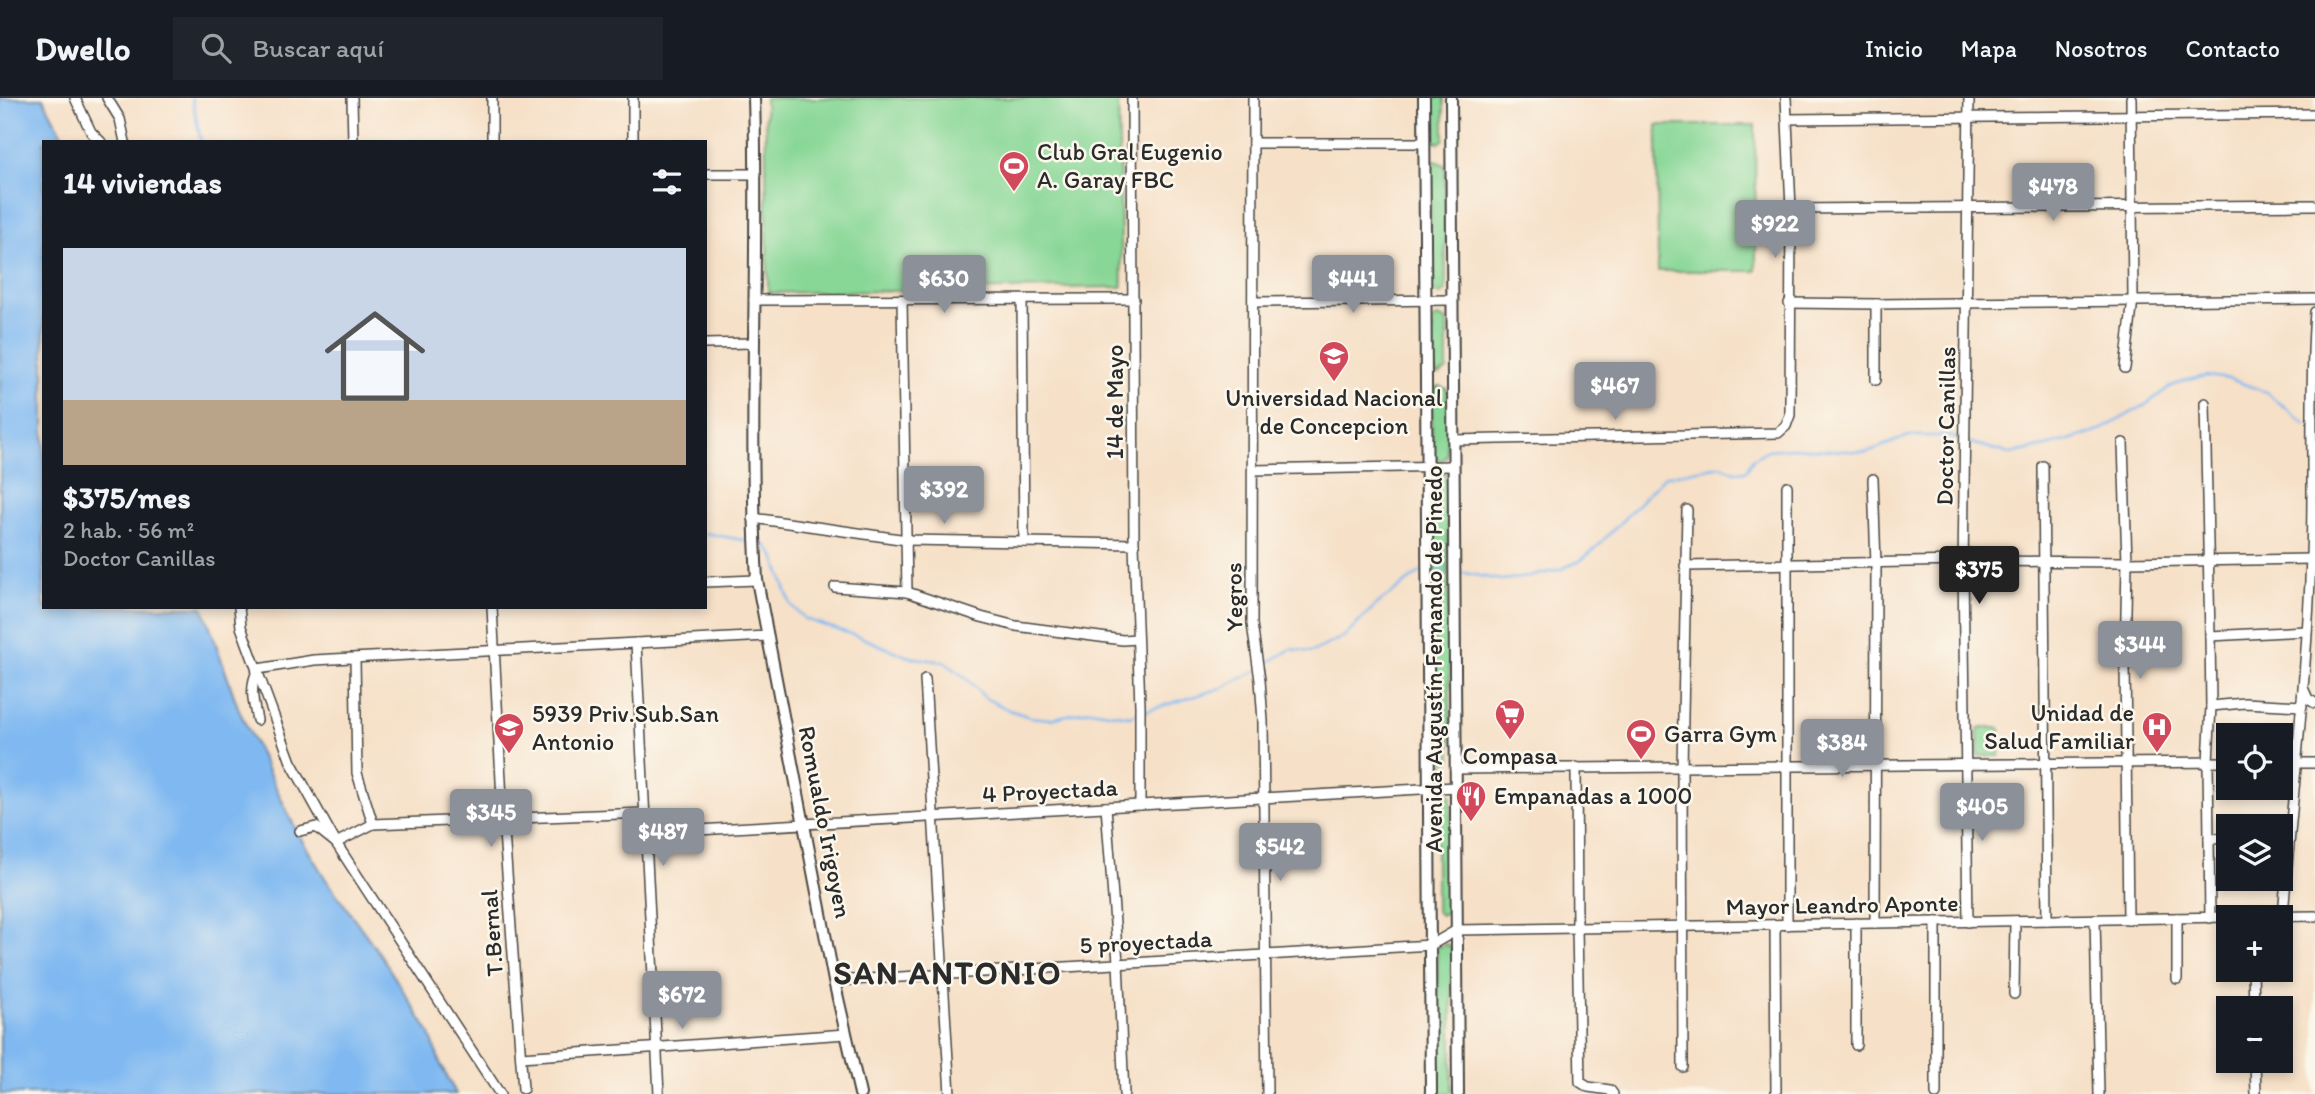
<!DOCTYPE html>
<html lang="es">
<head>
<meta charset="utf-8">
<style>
	:root { --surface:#171b24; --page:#20242c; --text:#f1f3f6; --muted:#9ea1a6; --line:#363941; --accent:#8c9099 }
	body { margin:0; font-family:Itim,sans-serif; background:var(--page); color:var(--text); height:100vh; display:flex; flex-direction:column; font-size:26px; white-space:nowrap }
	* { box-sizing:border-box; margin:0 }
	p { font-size:23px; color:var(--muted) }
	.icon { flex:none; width:38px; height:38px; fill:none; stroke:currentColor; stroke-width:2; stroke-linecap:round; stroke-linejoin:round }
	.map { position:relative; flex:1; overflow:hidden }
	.sheet { position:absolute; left:42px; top:42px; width:665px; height:469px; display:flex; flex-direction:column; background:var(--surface); border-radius:0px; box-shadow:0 4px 10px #0003 }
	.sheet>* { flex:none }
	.fabs { position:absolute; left:2216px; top:625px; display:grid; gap:14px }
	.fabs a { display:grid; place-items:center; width:77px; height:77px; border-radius:0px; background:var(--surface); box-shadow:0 4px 10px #0003; font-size:35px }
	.price { position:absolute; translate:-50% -60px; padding:0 16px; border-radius:7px; background:var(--accent); color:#fff; font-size:23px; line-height:46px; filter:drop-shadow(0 2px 4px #0008) }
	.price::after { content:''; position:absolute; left:50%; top:42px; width:21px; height:16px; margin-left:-10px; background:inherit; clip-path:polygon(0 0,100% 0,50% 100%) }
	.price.selected { background:#222; color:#fff }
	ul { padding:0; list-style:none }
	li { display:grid; align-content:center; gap:14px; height:371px; padding:0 21px }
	li span { display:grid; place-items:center; height:217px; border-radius:0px; color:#555 }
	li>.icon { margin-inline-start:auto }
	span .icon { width:126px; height:126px; fill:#fffc; stroke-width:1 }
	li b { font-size:30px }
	h2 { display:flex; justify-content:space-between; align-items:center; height:84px; padding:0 21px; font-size:30px }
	header { display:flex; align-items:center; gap:42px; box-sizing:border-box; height:98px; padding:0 35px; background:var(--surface); border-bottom:2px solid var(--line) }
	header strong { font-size:33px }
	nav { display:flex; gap:38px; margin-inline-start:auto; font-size:24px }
	.search { width:490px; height:63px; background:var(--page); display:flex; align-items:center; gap:18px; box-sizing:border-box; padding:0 24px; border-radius:0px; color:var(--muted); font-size:26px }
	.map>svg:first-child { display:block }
	.green { fill:#88d796; stroke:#5a8160; stroke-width:2 }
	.water { fill:#80b9f1; stroke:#56728e; stroke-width:2 }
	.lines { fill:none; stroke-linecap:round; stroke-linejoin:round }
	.stream { stroke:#80b9f1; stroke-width:2.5 }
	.minor-casing { stroke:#494642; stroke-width:12 }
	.tertiary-casing { stroke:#494642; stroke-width:14 }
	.minor { stroke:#fff; stroke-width:9 }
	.tertiary { stroke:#fff; stroke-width:10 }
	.labels { text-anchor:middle; stroke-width:5; stroke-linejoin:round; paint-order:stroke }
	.poi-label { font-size:24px; fill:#2b2b2b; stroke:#fbf7ec; text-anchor:start }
	.street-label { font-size:24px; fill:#2b2b2b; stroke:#fbf7ec }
	.district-label { font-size:32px; font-weight:bold; letter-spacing:2px; fill:#2b2b2b; stroke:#fbf7ec }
</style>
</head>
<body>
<header>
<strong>Dwello</strong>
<div class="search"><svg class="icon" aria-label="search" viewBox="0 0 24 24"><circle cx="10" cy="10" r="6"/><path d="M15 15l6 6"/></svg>Buscar aquí</div>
<nav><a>Inicio</a><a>Mapa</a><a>Nosotros</a><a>Contacto</a></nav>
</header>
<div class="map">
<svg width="2315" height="996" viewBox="0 0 2315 996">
	<rect width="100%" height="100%" fill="#fbf7ec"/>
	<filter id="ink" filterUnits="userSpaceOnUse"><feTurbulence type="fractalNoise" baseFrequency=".0143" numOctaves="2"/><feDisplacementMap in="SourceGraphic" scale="14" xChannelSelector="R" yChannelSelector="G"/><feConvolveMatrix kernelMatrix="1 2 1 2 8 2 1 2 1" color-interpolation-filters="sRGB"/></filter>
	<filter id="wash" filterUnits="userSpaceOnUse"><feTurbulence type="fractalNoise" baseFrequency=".00686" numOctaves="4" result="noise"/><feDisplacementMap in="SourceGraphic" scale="28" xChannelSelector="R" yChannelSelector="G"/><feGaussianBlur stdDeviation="1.57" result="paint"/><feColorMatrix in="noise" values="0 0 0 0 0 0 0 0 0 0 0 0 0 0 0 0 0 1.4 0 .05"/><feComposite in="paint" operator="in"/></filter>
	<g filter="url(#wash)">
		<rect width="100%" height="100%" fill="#f6e0c7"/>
		<g class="green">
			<polygon points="765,0 1118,0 1122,189 768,195"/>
			<polygon points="1429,0 1444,0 1444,41 1439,45 1430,41"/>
			<polygon points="1657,27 1755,27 1756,173 1658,173"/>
			<polygon points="1435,63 1445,67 1446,192 1440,197 1431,192 1430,67"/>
			<polygon points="1438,219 1447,223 1447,272 1438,277 1432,270 1432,223"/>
			<polygon points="1438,288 1447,291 1447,358 1441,363 1432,358 1432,292"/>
			<polygon points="1438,374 1444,375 1447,381 1451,662 1442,667 1436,660 1432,378"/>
			<rect x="1978" y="630" width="22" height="28"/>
			<polygon points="1445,693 1451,697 1450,812 1441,817 1436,813 1436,698"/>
			<polygon points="1446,846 1452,850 1452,994 1439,996 1437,850"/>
		</g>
		<polygon class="water" points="0,0 43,0 66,44 44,44 44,509 203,509 239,612 297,734 325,780 380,856 429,934 441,967 456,996 0,996"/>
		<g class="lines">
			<g class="stream">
				<polyline points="192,0 201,44"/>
				<polyline points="1968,344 2010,356 2054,346 2097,334 2147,306 2168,290 2183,283 2207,278 2230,281 2266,294 2306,326"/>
				<polyline points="705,435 753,444"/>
				<polyline points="759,446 767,448 774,458 791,507 805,521 860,539 909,559 945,564 969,583 985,600 1009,612 1030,619 1050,621 1090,612 1129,618 1222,590 1256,573"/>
				<polyline points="1435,474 1445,474"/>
				<polyline points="1459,474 1501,482 1529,479 1561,471 1580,463 1596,450 1665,378 1721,368 1735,374 1746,373 1753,361 1767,352 1791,350 1867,354 1909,338 1949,338 1962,342"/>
				<polyline points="1261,569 1291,551 1312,554 1345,538 1377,506 1421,474"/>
			</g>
		</g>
	</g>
	<g filter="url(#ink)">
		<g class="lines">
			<g class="minor-casing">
				<g id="minor">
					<polyline points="75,0 91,34 101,44"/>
					<polyline points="107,0 120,21 125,44"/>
					<polyline points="352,0 353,44"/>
					<polyline points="492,0 492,44"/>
					<polyline points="633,0 633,44"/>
					<polyline points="1132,0 1134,446 1140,608 1140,707"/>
					<polyline points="1253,0 1252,526 1260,582 1263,623 1267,996"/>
					<polyline points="1787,21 2315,16"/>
					<polyline points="1253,45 1424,45"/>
					<polyline points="705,76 756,76"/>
					<polyline points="1791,111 2315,107"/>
					<polyline points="754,202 1134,201"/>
					<polyline points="902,202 907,494"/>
					<polyline points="1022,202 1024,444"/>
					<polyline points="1254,204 1452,202"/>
					<polyline points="1789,205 1876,206 2315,201"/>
					<polyline points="1876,206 1876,282"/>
					<polyline points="705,246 754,245"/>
					<polyline points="2125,270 2133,201 2131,0"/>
					<polyline points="2205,305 2210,538 2211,608 2208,664 2210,820"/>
					<polyline points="1453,342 1778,335 1786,328 1790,317 1791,111 1786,0"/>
					<polyline points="2123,345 2127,464 2125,564 2128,821"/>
					<polyline points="2043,368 2047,822"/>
					<polyline points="1253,372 1453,368"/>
					<polyline points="1873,381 1876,466 1875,825"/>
					<polyline points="753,420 907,442 1134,446"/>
					<polyline points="1685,468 1964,463 2127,464 2315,461"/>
					<polyline points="705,484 757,482"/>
					<polyline points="835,489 907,494 981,519 1016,528 1123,542 1136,541"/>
					<polyline points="239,509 241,529 291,664 336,745 373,726 645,715"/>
					<polyline points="492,509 503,721 523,991"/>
					<polyline points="2210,538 2306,533"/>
					<polyline points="636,545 659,996"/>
					<polyline points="355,561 357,675 373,726"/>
					<polyline points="925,581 950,996"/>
					<polyline points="2304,592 2308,601 2315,605"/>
					<polyline points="2211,608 2245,605 2302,608"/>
					<path d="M257,622C253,603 249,589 258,571L314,562L767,538"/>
					<polyline points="2280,665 2315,665"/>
					<polyline points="1576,669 1577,830 1580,984 1588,989 1610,992 1613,996"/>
					<polyline points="1455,671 2228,664"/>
					<polyline points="1106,709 1118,864 1124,996"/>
					<polyline points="300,733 316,729 336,745 500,996"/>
					<polyline points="646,735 1456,689"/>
					<polyline points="2209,741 2228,740"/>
					<path d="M2283,818C2292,698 2307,579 2311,458C2314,377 2309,295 2315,214"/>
					<polyline points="2242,819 2315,818"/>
					<polyline points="2177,820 2177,881"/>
					<polyline points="2095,821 2099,996"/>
					<polyline points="1936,824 1936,996"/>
					<polyline points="1968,824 1963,472 1969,0"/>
					<polyline points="1856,825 1856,947"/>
					<polyline points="1775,827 1776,996"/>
					<polyline points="1787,827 1787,388"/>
					<polyline points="2253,872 2254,910"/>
					<polyline points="834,883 1431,847 1457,832 2228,819"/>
					<polyline points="2014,896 2015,823"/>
					<polyline points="521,959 846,936"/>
					<polyline points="2255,962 2256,996"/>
					<polyline points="1683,969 1682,669 1687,412"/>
				</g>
			</g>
			<g class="tertiary-casing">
				<g id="tertiary">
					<path d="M754,0C759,161 748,322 757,482L834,883L860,996"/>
					<polyline points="1424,0 1431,996"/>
					<polyline points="1451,0 1458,996"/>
				</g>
			</g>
			<use href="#minor" class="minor"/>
			<use href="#tertiary" class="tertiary"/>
		</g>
	</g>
	<defs>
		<g id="stadium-pin" transform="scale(1.575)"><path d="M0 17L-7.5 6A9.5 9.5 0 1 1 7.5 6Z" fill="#d1495b" stroke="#fbf7ec"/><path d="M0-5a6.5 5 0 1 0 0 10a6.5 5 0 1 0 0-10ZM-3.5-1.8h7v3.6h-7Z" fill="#fff"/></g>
		<g id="university-pin" transform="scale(1.575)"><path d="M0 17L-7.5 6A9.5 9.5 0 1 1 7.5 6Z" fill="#d1495b" stroke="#fbf7ec"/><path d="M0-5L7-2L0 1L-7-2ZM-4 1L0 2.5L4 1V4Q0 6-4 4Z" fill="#fff"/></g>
		<g id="supermarket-pin" transform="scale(1.575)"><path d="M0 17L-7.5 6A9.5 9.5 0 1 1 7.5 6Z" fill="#d1495b" stroke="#fbf7ec"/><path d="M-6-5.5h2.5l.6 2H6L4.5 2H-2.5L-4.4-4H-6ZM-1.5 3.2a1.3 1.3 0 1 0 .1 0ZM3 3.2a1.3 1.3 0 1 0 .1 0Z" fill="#fff"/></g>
		<g id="hospital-pin" transform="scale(1.575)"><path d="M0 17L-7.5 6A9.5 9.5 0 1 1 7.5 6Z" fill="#d1495b" stroke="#fbf7ec"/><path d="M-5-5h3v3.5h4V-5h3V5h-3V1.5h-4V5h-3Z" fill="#fff"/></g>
		<g id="school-pin" transform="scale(1.575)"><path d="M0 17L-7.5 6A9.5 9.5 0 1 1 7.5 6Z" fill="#d1495b" stroke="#fbf7ec"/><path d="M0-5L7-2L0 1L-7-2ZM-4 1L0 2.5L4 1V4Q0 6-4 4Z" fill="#fff"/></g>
		<g id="restaurant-pin" transform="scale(1.575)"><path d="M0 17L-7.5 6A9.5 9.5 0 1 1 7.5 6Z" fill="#d1495b" stroke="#fbf7ec"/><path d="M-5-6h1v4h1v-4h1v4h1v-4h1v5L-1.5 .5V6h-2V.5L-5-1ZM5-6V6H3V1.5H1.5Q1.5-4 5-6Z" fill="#fff"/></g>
	</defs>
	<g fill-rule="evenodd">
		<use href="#stadium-pin" x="1014" y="68"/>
		<use href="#university-pin" x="1334" y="258"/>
		<use href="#supermarket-pin" x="1510" y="616"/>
		<use href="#hospital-pin" x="2157" y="629"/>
		<use href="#school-pin" x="509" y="630"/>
		<use href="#stadium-pin" x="1641" y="636"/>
		<use href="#restaurant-pin" x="1471" y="698"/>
	</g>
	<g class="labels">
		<g class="poi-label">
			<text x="1037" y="62">Club Gral Eugenio<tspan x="1037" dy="28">A. Garay FBC</tspan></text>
			<text x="1334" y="308" text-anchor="middle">Universidad Nacional<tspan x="1334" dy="28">de Concepcion</tspan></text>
			<text x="2134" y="623" text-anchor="end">Unidad de<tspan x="2134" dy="28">Salud Familiar</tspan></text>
			<text x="532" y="624">5939 Priv.Sub.San<tspan x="532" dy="28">Antonio</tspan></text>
			<text x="1664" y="644">Garra Gym</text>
			<text x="1510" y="666" text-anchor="middle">Compasa</text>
			<text x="1494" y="706">Empanadas a 1000</text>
		</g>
		<g class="street-label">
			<text transform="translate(1115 304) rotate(-90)" y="8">14 de Mayo</text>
			<text transform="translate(1946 328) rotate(-89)" y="8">Doctor Canillas</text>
			<text transform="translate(1234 499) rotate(-91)" y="8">Yegros</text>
			<text transform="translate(1434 561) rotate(-90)" y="8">Avenida Augustín Fernando de Pinedo</text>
			<text transform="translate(1050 693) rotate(-3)" y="8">4 Proyectada</text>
			<text transform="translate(825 724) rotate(79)" y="8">Romualdo Irigoyen</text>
			<text transform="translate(1842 807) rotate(-1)" y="8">Mayor Leandro Aponte</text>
			<text transform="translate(492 835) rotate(-94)" y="8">T.Bernal</text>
			<text transform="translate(1146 844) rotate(-3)" y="8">5 proyectada</text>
		</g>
		<g class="district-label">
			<text x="948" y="886">SAN ANTONIO</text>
		</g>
	</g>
</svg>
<div class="fabs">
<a><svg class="icon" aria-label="locate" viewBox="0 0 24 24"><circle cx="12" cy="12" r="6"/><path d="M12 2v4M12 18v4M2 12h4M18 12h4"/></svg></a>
<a><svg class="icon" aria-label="layers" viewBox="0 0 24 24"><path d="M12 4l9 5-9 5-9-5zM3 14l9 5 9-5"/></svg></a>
<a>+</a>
<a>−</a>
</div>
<b class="price" style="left:2053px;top:125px">$478</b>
<b class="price" style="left:1775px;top:162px">$922</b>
<b class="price" style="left:944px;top:217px">$630</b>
<b class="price" style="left:1353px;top:217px">$441</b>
<b class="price" style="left:1615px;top:324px">$467</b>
<b class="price" style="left:944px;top:428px">$392</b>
<b class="price selected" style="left:1979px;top:508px">$375</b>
<b class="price" style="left:2140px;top:583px">$344</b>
<b class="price" style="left:1842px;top:681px">$384</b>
<b class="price" style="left:1982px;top:745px">$405</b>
<b class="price" style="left:491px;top:751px">$345</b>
<b class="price" style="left:663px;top:770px">$487</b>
<b class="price" style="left:1280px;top:785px">$542</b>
<b class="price" style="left:682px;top:933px">$672</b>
<section class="sheet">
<h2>14 viviendas<svg class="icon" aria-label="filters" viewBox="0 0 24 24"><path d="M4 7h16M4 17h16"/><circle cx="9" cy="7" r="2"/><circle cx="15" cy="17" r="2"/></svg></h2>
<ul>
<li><span style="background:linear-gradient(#c9d6e8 70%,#b9a48a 0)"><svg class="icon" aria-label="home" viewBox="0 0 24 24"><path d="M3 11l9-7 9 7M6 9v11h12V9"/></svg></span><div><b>$375/mes</b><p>2 hab. · 56 m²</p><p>Doctor Canillas</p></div></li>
</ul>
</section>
</div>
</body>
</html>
